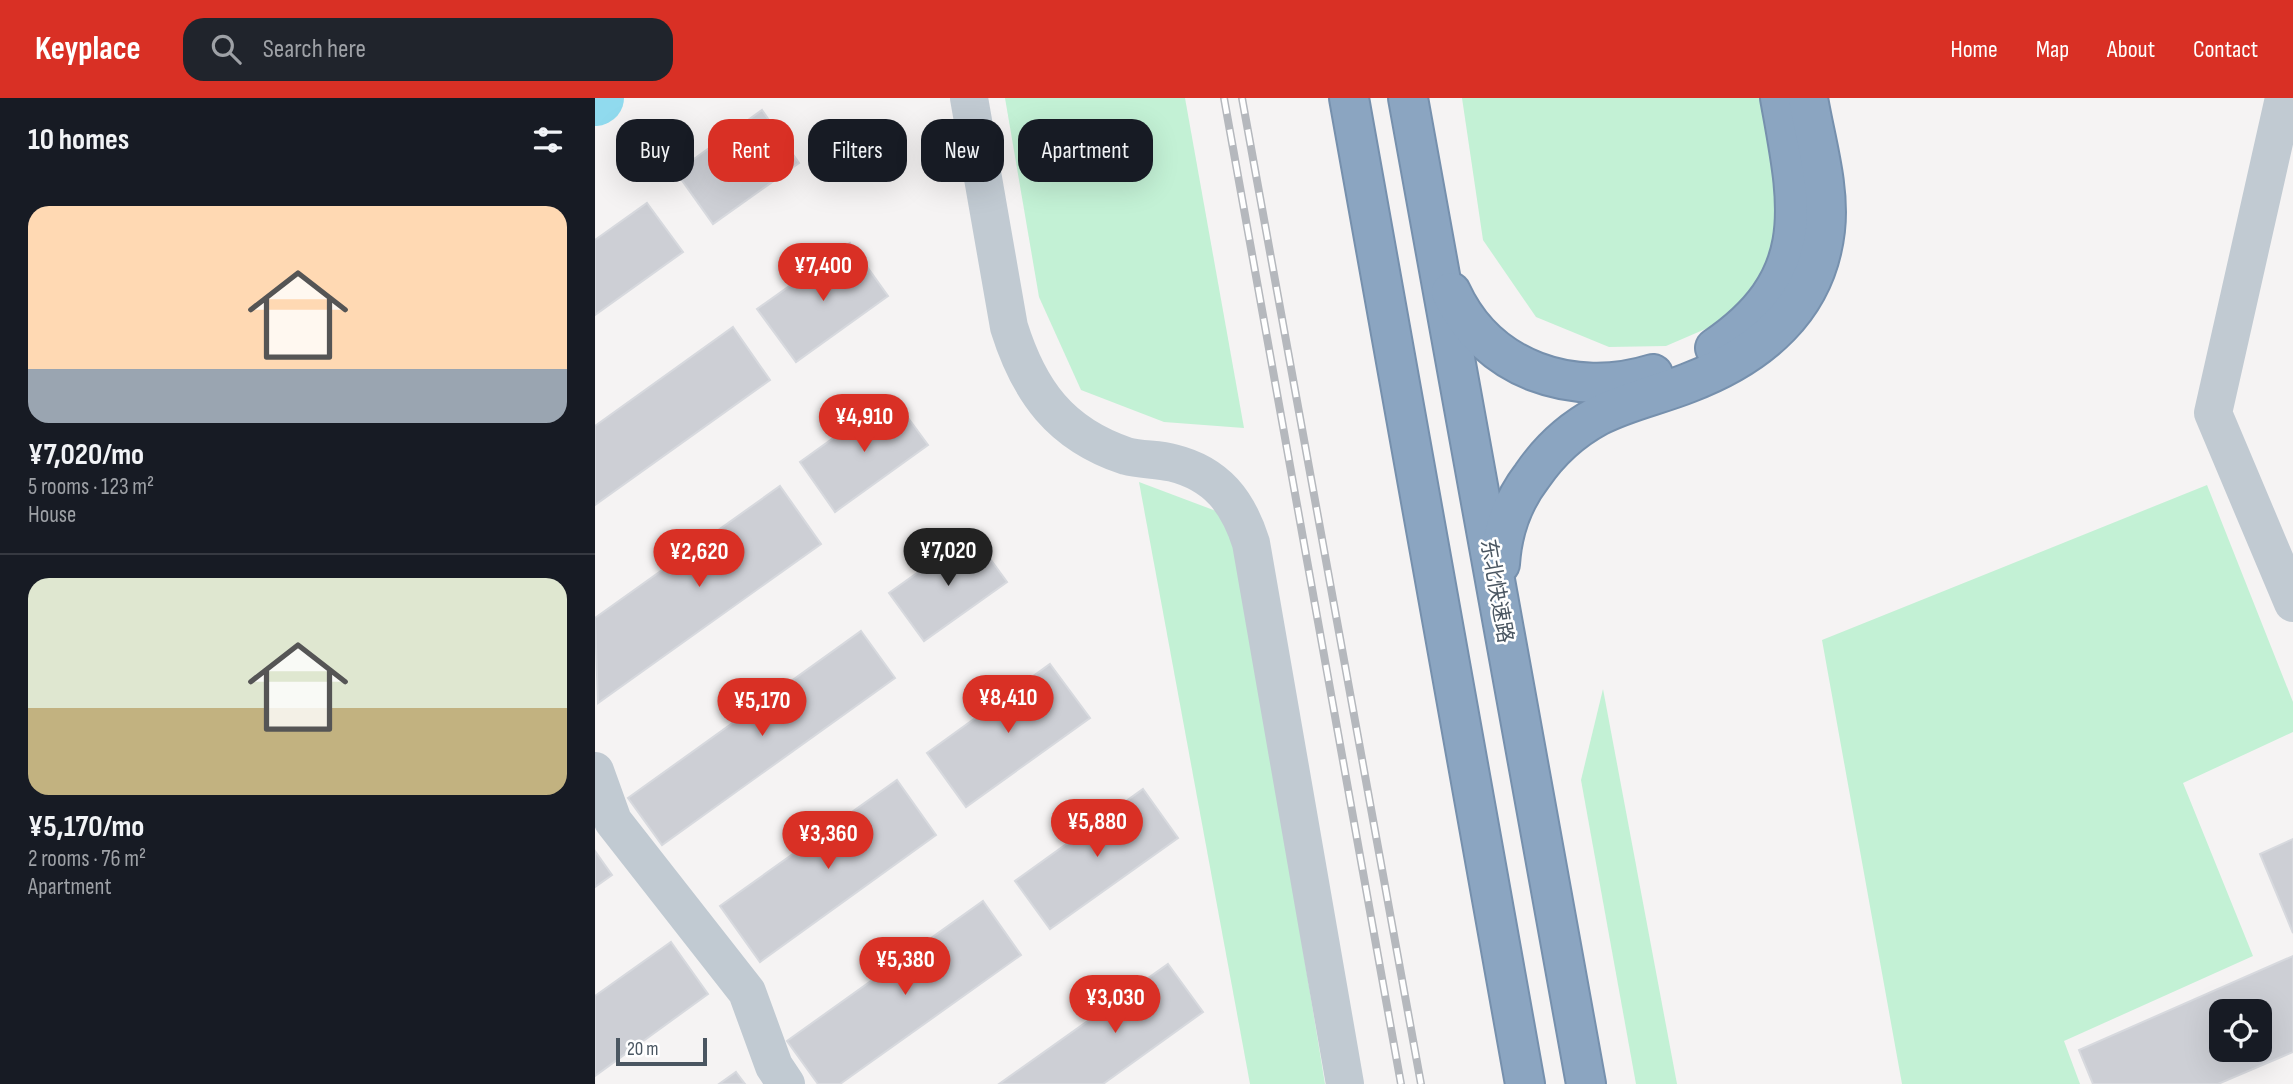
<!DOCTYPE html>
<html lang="en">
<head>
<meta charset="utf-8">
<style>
	:root { --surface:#171b24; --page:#20242c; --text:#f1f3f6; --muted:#9ea1a6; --line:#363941; --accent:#d93025 }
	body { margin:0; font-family:"Sofia Sans Condensed","Noto Sans SC",sans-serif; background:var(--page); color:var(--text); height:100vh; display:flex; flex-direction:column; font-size:26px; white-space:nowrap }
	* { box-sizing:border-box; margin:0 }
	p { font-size:23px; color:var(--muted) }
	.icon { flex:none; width:38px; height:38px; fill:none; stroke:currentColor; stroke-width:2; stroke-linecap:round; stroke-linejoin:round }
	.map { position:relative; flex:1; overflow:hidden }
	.details { display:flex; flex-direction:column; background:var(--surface); width:595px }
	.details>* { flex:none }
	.hud { position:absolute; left:21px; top:21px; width:665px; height:63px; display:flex; gap:14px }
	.fabs { position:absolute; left:1614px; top:901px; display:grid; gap:14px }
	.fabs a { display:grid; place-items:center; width:63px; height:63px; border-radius:14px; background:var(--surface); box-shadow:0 7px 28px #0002; font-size:35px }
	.scale { position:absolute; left:21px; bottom:18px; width:91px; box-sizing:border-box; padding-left:7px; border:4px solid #4a5661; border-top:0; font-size:19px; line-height:24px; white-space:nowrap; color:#4a5661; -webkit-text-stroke:5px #fff; paint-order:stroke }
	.price { position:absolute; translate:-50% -60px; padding:0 16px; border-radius:24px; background:var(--accent); color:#fff; font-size:23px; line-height:46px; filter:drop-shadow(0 2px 4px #0008) }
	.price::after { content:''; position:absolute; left:50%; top:42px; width:21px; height:16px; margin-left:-10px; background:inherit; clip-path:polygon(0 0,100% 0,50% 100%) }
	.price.selected { background:#222; color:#fff }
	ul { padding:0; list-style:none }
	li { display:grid; align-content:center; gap:14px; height:371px; padding:0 28px }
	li+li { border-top:2px solid var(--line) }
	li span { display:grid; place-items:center; height:217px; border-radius:21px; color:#555 }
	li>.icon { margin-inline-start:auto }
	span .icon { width:126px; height:126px; fill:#fffc; stroke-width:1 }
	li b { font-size:30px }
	h2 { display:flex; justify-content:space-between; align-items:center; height:84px; padding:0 28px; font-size:30px }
	.pill { padding:0 24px; border-radius:21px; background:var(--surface); box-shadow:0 7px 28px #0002; font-size:24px; line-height:63px }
	.pill.selected { background:var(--accent); color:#fff }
	header { display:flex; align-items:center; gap:42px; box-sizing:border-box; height:98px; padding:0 35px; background:var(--accent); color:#fff }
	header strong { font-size:33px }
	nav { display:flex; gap:38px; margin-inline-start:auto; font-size:24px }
	.search { width:490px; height:63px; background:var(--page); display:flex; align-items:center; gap:18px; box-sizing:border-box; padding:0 24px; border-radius:21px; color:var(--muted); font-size:26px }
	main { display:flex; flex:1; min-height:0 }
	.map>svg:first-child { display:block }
	.green { fill:#c3f1d5 }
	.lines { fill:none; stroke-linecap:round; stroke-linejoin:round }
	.river { stroke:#90daee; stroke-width:54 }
	.building { fill:#cdcfd5; stroke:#d7d9de; stroke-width:2; fill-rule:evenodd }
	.highway-casing { stroke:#7690ad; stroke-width:42 }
	.minor { stroke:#c1cad2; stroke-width:38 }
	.highway { stroke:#8ba5c1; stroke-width:38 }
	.rail-casing { stroke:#b5b8bd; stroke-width:8 }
	.rail { stroke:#fff; stroke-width:5; stroke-dasharray:16; stroke-linecap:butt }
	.labels { text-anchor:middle; stroke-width:5; stroke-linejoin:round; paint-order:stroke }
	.street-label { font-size:21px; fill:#4a5661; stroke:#fff }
</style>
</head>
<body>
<header>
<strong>Keyplace</strong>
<div class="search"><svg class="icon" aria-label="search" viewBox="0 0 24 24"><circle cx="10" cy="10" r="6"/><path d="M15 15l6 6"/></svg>Search here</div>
<nav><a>Home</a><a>Map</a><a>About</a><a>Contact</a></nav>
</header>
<main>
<section class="details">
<h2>10 homes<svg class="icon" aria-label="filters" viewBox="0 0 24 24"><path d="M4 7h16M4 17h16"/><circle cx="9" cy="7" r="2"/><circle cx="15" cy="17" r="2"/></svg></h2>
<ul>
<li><span style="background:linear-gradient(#ffd9b3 75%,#9aa5b1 0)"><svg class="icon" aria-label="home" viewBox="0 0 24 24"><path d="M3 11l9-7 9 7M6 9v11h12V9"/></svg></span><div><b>¥7,020/mo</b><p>5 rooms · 123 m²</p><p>House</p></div></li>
<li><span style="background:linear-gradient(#dfe7d0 60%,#c2b280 0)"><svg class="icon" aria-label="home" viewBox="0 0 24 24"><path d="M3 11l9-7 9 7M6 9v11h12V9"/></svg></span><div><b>¥5,170/mo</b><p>2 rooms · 76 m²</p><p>Apartment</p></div></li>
</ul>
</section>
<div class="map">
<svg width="1698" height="986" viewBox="0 0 1698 986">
	<rect width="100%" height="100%" fill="#f5f3f3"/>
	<g class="green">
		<polygon points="410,0 590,0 649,330 569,324 486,292 444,199"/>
		<polygon points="867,0 1176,0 1190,82 1173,169 1129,223 1071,248 1014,249 941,219 888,142"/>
		<polygon points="544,384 637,419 730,986 655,986"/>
		<polygon points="1612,387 1698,604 1698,634 1588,685 1658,858 1469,943 1485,986 1307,986 1227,542"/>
		<polygon points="1008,591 1082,986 1041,986 986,682"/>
	</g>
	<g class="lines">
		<polyline class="river" points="0,1 2,0"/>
	</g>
	<g class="building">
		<polygon points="167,12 204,65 118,126 81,74"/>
		<polygon points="52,105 88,154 0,217 0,142"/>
		<polygon points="255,145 293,198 201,264 162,211"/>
		<polygon points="138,229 175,282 0,407 0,328"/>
		<polygon points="297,298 333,347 240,414 205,364"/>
		<polygon points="185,388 226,446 3,605 0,520"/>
		<polygon points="377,436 412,484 329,543 294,495"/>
		<polygon points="266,533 300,580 67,747 33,700"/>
		<polygon points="455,566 495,620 371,709 332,655"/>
		<polygon points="302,682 341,737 165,864 125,808"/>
		<polygon points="548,691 583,740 455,831 420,783"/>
		<polygon points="1698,741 1698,835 1665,756"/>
		<polygon points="0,753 17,777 0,789"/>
		<polygon points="388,803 426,857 245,986 223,986 192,943"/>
		<polygon points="76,844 113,896 0,978 0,898"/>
		<path d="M1698,858V954L1623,986H1498L1484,952ZM1626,914H1664V952H1626Z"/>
		<polygon points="573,866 608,914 508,986 404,986"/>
		<polygon points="141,974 150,986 124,986"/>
	</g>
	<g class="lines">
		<g class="highway-casing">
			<g id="highway">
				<polyline points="754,0 930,986"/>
				<polyline points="813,0 991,986"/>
				<path d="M856,194C892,272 978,301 1058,276"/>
				<path d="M1120,250C1223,180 1204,106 1185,0"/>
				<path d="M905,466C907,434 917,404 937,378C954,353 977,332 1003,318C1032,303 1063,297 1093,285C1164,258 1221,211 1230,132C1235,89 1220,42 1213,0"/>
			</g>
		</g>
		<g class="minor">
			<path d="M374,0L414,229C434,293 465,336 531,358C546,362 563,361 578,365C622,376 643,404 656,445L750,986"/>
			<polyline points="1689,0 1618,315 1698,505"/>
			<polyline points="0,673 18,723 152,894 179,968 191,986"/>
		</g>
		<use href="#highway" class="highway"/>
		<g class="rail-casing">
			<g id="rail">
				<polyline points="629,0 806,986"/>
				<polyline points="647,0 826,986"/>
			</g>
		</g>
		<use href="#rail" class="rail"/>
	</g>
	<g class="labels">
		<g class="street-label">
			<text transform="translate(902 493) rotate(80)" y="7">东北快速路</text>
		</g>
	</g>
</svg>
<div class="fabs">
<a><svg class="icon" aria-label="locate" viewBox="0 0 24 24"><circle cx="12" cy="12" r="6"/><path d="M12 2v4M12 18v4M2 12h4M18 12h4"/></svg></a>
</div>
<div class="scale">20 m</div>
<b class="price" style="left:228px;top:205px">¥7,400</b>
<b class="price" style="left:269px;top:356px">¥4,910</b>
<b class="price selected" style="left:353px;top:490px">¥7,020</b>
<b class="price" style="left:104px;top:491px">¥2,620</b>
<b class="price" style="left:413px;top:637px">¥8,410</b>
<b class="price" style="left:167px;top:640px">¥5,170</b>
<b class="price" style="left:502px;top:761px">¥5,880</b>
<b class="price" style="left:233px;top:773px">¥3,360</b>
<b class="price" style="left:310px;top:899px">¥5,380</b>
<b class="price" style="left:520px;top:937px">¥3,030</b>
<div class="hud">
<a class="pill">Buy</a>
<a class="pill selected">Rent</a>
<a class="pill">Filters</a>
<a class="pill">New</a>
<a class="pill">Apartment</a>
</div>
</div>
</main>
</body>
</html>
